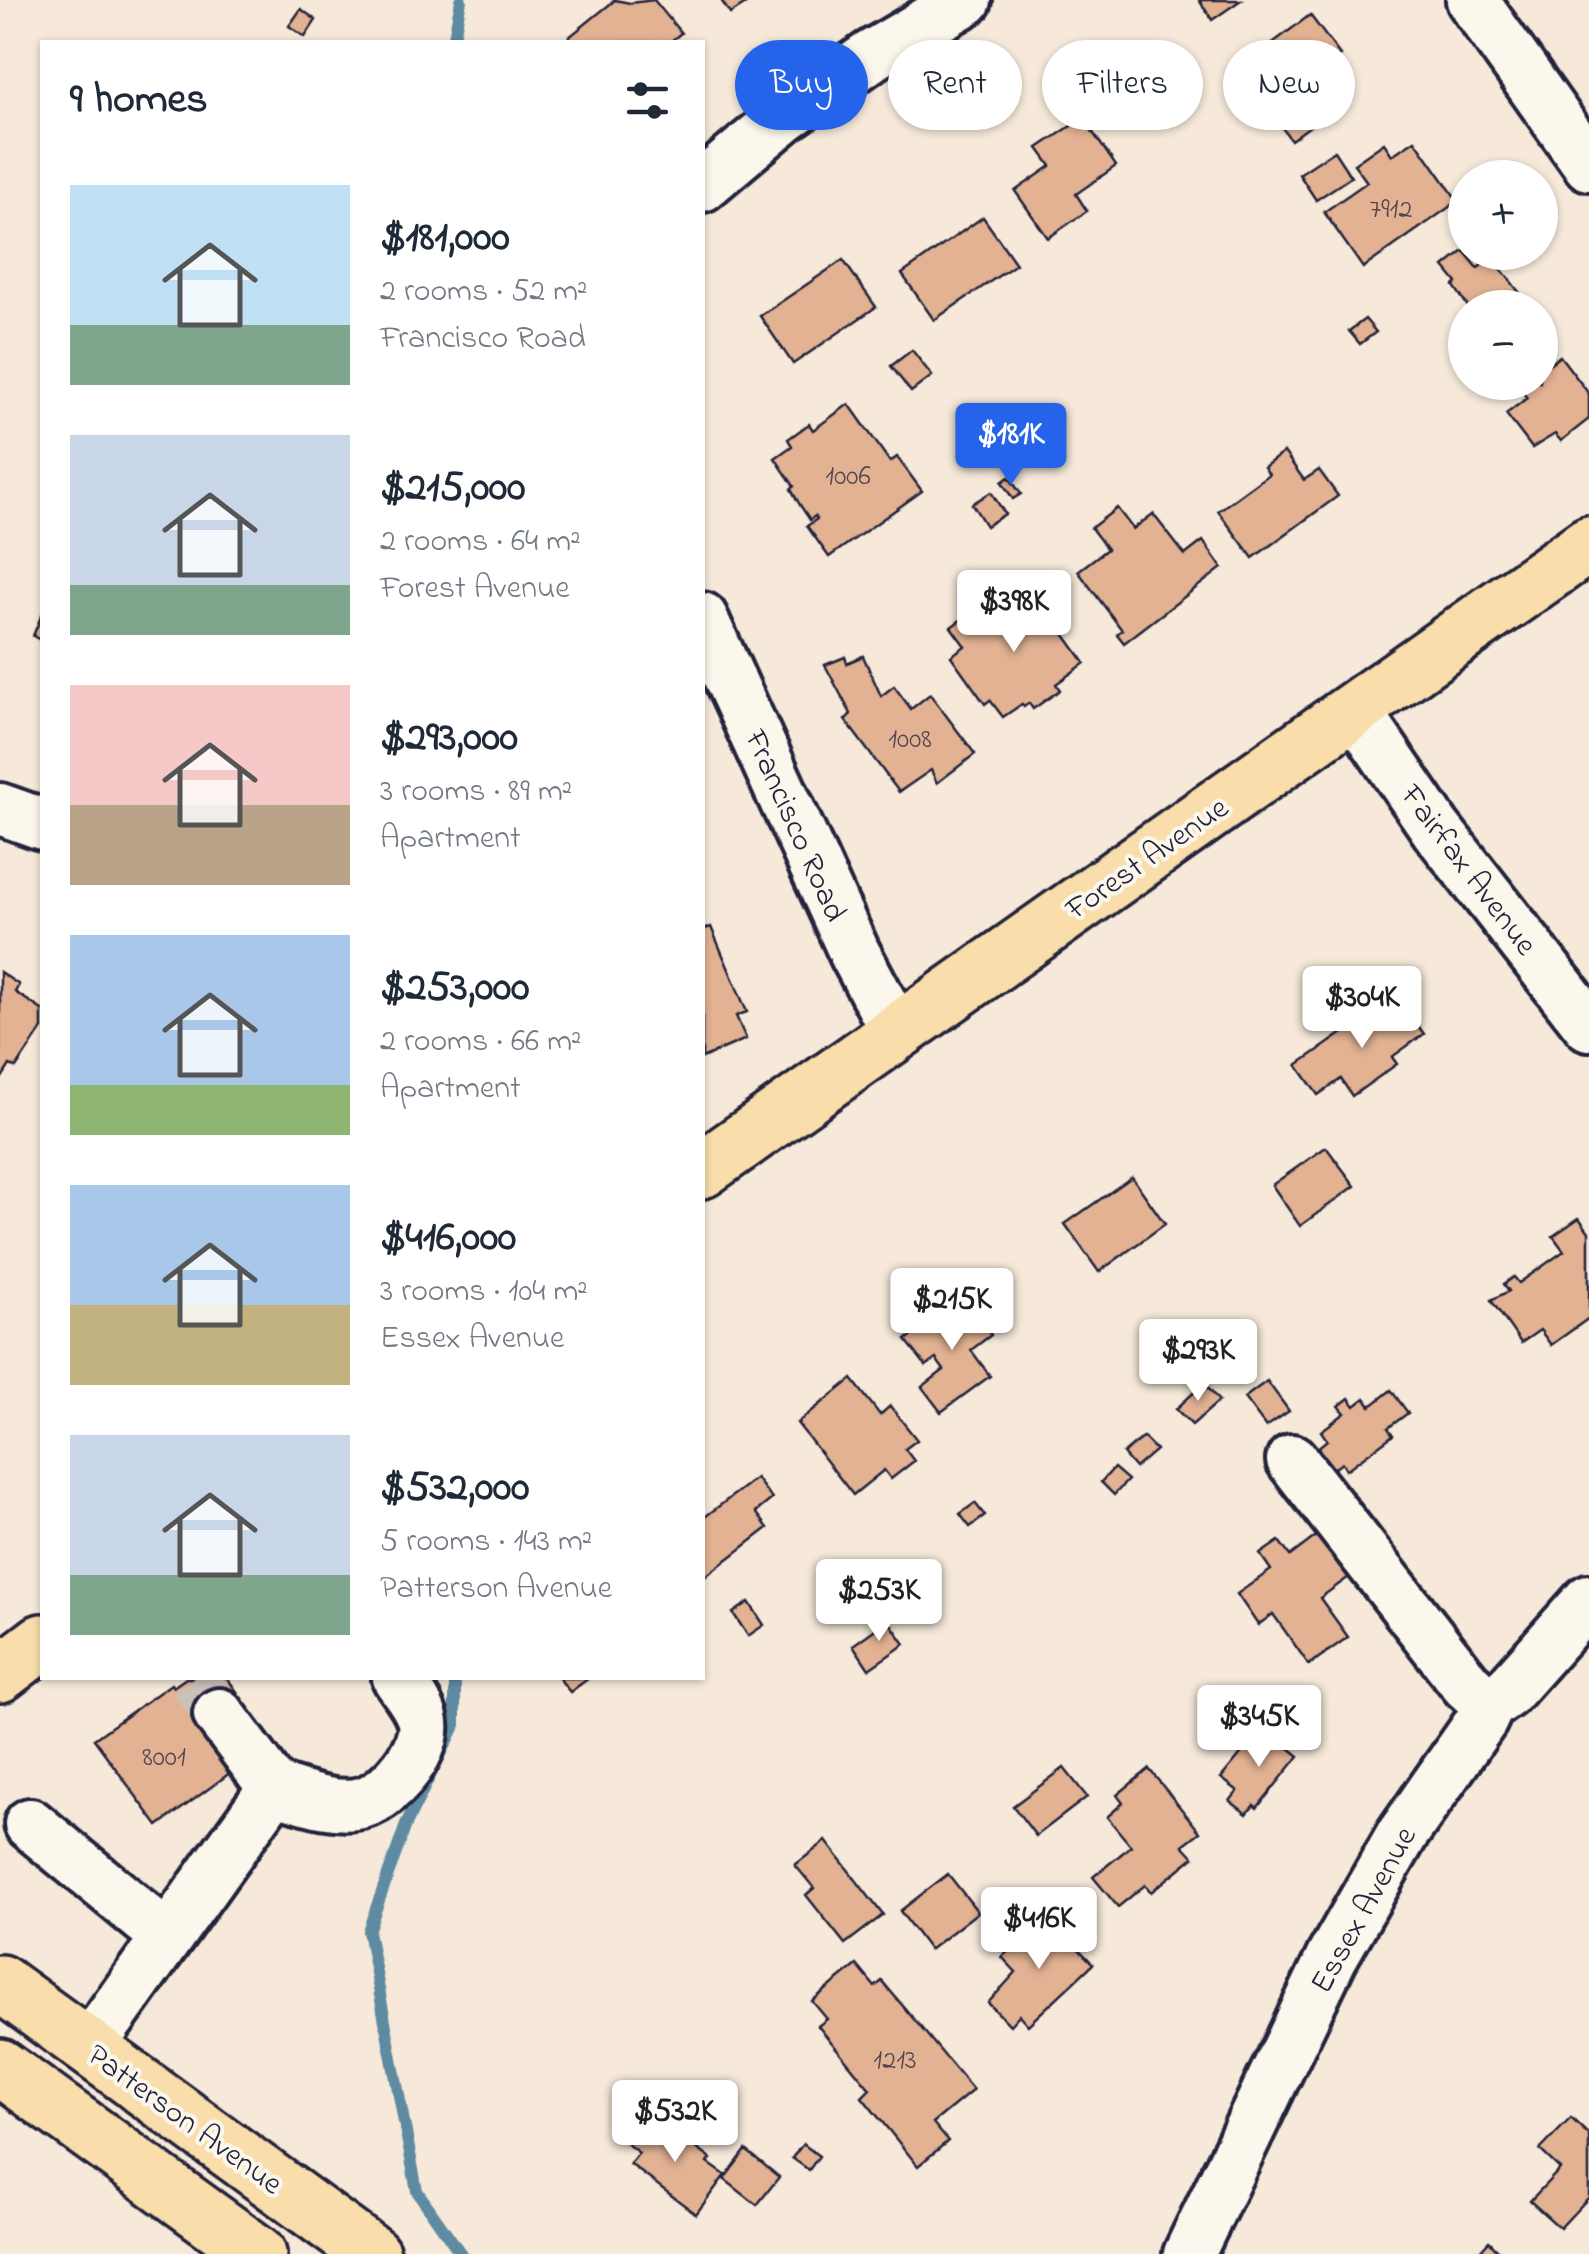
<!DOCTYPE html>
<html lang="en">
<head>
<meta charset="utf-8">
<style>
	:root { --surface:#fff; --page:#f2f2f3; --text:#1f2937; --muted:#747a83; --accent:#2563eb }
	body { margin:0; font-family:"Indie Flower",sans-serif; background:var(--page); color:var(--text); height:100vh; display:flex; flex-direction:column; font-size:38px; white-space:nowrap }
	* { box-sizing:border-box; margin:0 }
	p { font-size:32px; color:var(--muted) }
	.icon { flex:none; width:55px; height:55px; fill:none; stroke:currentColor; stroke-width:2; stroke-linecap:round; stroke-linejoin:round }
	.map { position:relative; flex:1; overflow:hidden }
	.sheet { position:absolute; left:40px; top:40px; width:665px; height:1640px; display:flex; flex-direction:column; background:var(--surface); border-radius:0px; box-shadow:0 2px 8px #0004 }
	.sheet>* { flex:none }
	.banner { position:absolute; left:735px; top:40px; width:702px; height:90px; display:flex; gap:20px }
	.buttons { position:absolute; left:1448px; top:160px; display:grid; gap:20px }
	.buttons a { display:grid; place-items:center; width:110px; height:110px; border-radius:50%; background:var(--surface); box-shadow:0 2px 8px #0004; font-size:50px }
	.price { position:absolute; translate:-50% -85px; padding:0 22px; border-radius:10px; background:#fff; color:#222; font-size:32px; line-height:65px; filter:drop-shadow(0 2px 5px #0008) }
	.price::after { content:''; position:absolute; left:50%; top:60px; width:30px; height:22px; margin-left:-15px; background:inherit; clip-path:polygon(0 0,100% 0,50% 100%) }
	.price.on { background:var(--accent); color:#fff }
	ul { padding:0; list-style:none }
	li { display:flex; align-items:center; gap:30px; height:250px; padding:0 30px }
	li span { display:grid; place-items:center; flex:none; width:280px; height:200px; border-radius:0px; color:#555 }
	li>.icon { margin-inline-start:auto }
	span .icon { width:120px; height:120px; fill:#fffc; stroke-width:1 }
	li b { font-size:42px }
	h2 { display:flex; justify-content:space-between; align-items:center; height:120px; padding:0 30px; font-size:42px }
	.tag { padding:0 35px; border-radius:45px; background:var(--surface); box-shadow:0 2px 8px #0004; font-size:35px; line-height:90px }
	.tag.on { background:var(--accent); color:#fff }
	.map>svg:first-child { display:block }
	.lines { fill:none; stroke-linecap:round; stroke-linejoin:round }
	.stream { stroke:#5e8ba2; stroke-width:12 }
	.building { fill:#e2b293; stroke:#22223b; stroke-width:2.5 }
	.minor-tunnel { stroke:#ccc1ba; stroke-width:50; stroke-dasharray:50 25; stroke-linecap:butt }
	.minor-casing { stroke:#22223b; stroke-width:58 }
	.major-casing { stroke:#22223b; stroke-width:62 }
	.minor { stroke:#fbf7ec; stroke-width:50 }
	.major { stroke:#f9deab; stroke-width:55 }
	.labels { text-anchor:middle; stroke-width:8; stroke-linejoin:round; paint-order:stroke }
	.number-label { font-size:28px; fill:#524651 }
	.street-label { font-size:32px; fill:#22223b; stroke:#fbf7ec }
</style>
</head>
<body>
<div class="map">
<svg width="1589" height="2254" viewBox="0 0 1589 2254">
	<rect width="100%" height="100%" fill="#f6e9da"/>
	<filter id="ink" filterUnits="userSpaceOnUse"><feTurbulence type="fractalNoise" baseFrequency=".01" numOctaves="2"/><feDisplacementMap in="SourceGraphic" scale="20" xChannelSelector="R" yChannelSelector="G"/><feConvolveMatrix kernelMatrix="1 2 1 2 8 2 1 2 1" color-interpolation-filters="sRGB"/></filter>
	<g filter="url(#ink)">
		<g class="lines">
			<g class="stream">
				<polyline points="453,42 461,0"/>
				<polyline points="455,1678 455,1726 407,1822 368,1931 417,2191 461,2254"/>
			</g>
		</g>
		<g class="building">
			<polygon points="615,0 630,3 654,0 681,33 670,42 563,42"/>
			<polygon points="721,0 752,0 730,14"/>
			<polygon points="1199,0 1241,0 1212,20"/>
			<polygon points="301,9 316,20 305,37 289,26"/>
			<polygon points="1310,15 1340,55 1327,65 1351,96 1291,140 1267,107 1287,92 1258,54"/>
			<polygon points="1083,118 1116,166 1076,194 1087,211 1048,238 1015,191 1051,166 1038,148"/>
			<polygon points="1415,140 1458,201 1363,268 1324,212 1367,182 1354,164 1384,143 1392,155"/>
			<polygon points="1334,151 1351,177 1316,200 1299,174"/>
			<polygon points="983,217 1016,264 934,320 902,274"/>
			<polygon points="1464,251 1478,268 1492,257 1526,301 1517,308 1469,308 1454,286 1457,283 1444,267"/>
			<polygon points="843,260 876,307 793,364 760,316"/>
			<polygon points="1465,318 1465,345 1452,328"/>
			<polygon points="1365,319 1376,332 1360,344 1349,331"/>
			<polygon points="912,350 932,376 911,392 891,366"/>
			<polygon points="1540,353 1549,364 1560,356 1589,394 1589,419 1561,441 1555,434 1532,448 1506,414 1527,398 1515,382 1540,382"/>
			<polygon points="849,404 890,462 897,457 922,491 829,557 807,526 817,519 815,516 810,520 800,505 791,489 794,486 775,458 792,446 788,439 809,424 813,430"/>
			<polygon points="1284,452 1304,480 1319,470 1338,496 1253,558 1218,511 1269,474 1264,467"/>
			<polygon points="1009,477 1021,494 1013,499 1002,482"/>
			<polygon points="991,492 1005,514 986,526 972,504"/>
			<polygon points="1117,508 1133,529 1153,514 1185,555 1203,541 1222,568 1124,643 1117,634 1122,630 1078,571 1107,549 1091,528"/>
			<polygon points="1037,596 1085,663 1056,684 1060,690 1033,709 1029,703 1024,707 1022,704 1003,717 990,700 985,704 951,656 965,646 951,627 991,598 1005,619"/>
			<polygon points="42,614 42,641 33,636"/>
			<polygon points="863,656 881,696 894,686 911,709 930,694 975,754 937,783 931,770 899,792 845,720 851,714 825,665 845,657 847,663"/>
			<polygon points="711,927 747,1012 736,1016 746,1039 702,1058 702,930"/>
			<polygon points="0,972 19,985 15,992 42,1010 42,1029 16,1068 10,1065 0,1081"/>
			<polygon points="1401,1002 1424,1034 1392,1057 1397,1064 1352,1096 1341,1079 1318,1095 1297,1065 1376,1010 1380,1016"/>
			<polygon points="1326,1147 1355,1186 1300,1226 1272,1185"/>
			<polygon points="1132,1177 1165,1224 1099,1272 1065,1224"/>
			<polygon points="1579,1218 1589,1232 1589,1318 1551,1345 1540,1330 1521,1343 1491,1300 1509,1291 1504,1284 1514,1277 1519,1283 1564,1251 1553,1236"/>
			<polygon points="964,1297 991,1335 971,1350 990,1376 941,1412 922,1387 944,1370 936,1359 926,1366 906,1340"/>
			<polygon points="852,1379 880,1415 890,1406 917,1440 905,1449 914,1461 891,1479 884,1470 853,1495 797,1423"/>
			<polygon points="1267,1381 1289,1411 1266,1427 1244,1398"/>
			<polygon points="1204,1383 1219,1401 1192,1425 1176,1409"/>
			<polygon points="1391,1390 1408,1413 1388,1428 1393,1435 1346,1470 1342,1463 1332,1470 1316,1449 1327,1440 1321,1431 1345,1413 1339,1406 1349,1398 1355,1406 1365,1398 1371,1406"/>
			<polygon points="1143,1437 1156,1450 1135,1468 1123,1454"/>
			<polygon points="1114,1468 1128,1480 1114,1495 1101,1482"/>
			<polygon points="756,1478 772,1499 756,1512 768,1528 703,1578 702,1519"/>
			<polygon points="975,1503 985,1516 970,1527 960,1514"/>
			<polygon points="1319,1534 1349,1577 1320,1598 1348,1637 1309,1665 1273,1614 1258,1625 1237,1594 1271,1570 1260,1554 1279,1541 1290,1556"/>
			<polygon points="749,1602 764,1625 748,1636 733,1613"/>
			<polygon points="888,1620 905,1644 869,1669 853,1645"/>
			<polygon points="186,1678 227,1678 238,1693 199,1722 234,1770 158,1826 94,1739 171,1684 173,1687"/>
			<polygon points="559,1678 589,1678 570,1692"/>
			<polygon points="1263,1727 1299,1756 1257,1808 1254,1805 1247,1814 1230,1801 1238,1791 1221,1778"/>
			<polygon points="1064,1768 1087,1797 1036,1836 1013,1806"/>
			<polygon points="1149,1769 1200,1832 1183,1845 1194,1857 1151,1892 1145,1885 1118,1907 1093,1877 1131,1846 1107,1817 1123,1803 1117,1795"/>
			<polygon points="826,1841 883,1915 845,1944 806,1895 814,1888 795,1865"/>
			<polygon points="948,1874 978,1912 929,1950 900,1911"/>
			<polygon points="1046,1915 1093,1964 1028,2025 1019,2015 1010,2025 988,2003 1016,1972 1002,1957"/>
			<polygon points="857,1965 875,1987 882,1981 973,2090 933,2123 948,2141 918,2166 862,2097 870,2089 818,2026 827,2019 812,2001"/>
			<polygon points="1571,2118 1589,2135 1589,2197 1560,2228 1530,2201 1560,2169 1540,2150"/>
			<polygon points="645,2119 659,2129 663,2123 711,2159 708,2163 725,2175 696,2214 630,2164 639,2153 627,2144"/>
			<polygon points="803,2144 819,2156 809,2170 792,2158"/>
			<polygon points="746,2150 779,2177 757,2205 724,2179"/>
			<polygon points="1489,2241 1502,2254 1477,2254"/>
		</g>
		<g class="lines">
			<polyline class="minor-tunnel" points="193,1678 219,1714"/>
			<g class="minor-casing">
				<g id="minor">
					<polyline points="1472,0 1589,165"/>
					<polyline points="702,186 784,117 871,56 966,0"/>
					<polyline points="702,618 855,954 896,1031"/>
					<polyline points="1355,710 1436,829 1589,1025"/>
					<polyline points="0,809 42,824"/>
					<polyline points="1292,1460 1466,1684 1489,1705"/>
					<polyline points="219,1714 274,1788"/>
					<polyline points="30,1824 167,1937"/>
					<path d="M89,2047L274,1788C300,1796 337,1811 365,1802C391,1794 431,1747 422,1718C418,1704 406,1690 398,1678"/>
					<polyline points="1189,2254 1332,1957 1402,1835 1482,1720 1489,1705 1506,1693 1589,1600"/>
				</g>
			</g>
			<g class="major-casing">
				<g id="major">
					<polyline points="702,1170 1589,544"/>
					<polyline points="0,1674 42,1642"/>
					<polyline points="0,1983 372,2254"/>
					<polyline points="0,2067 258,2254"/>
				</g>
			</g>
			<use href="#minor" class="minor"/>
			<use href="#major" class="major"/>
		</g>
	</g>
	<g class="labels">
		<g class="number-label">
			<text x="1391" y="217">7912</text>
			<text x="848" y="484">1006</text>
			<text x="910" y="747">1008</text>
			<text x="164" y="1765">8001</text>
			<text x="895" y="2068">1213</text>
		</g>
		<g class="street-label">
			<text transform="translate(797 825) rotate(66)" y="11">Francisco Road</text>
			<text transform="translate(1146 857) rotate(-35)" y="11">Forest Avenue</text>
			<text transform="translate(1470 869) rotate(53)" y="11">Fairfax Avenue</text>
			<text transform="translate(1362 1909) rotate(-61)" y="11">Essex Avenue</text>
			<text transform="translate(186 2118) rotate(36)" y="11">Patterson Avenue</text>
		</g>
	</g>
</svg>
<div class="buttons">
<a>+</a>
<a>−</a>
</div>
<b class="price on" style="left:1011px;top:488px">$181K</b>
<b class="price" style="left:1014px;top:655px">$398K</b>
<b class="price" style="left:1362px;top:1051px">$304K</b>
<b class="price" style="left:952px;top:1353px">$215K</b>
<b class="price" style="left:1198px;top:1404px">$293K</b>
<b class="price" style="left:879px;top:1644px">$253K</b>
<b class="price" style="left:1259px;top:1770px">$345K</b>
<b class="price" style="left:1039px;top:1972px">$416K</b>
<b class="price" style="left:675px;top:2165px">$532K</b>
<div class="banner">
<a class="tag on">Buy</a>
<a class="tag">Rent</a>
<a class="tag">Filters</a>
<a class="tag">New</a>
</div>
<section class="sheet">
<h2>9 homes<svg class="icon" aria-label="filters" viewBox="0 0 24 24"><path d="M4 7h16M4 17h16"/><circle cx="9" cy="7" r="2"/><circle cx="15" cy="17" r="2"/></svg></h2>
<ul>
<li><span style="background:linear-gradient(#bfe0f5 70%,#7fa58c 0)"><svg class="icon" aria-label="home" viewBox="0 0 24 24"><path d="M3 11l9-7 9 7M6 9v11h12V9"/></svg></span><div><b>$181,000</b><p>2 rooms · 52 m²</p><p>Francisco Road</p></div></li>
<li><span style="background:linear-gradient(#c9d6e8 75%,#7fa58c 0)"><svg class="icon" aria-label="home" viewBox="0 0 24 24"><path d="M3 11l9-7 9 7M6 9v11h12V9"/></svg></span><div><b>$215,000</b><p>2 rooms · 64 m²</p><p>Forest Avenue</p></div></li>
<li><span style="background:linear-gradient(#f6c9c9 60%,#b9a48a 0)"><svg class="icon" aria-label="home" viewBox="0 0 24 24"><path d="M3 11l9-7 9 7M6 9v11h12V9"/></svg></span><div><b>$293,000</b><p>3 rooms · 89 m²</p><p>Apartment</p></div></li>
<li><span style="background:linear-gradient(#a9c7e8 75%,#8fb573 0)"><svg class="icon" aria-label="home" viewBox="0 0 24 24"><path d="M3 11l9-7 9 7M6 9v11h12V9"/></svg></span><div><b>$253,000</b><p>2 rooms · 66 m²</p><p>Apartment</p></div></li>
<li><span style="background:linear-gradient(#a9c7e8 60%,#c2b280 0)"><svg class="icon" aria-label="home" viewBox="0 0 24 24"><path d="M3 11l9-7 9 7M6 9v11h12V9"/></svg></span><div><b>$416,000</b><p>3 rooms · 104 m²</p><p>Essex Avenue</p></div></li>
<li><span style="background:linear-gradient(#c9d6e8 70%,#7fa58c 0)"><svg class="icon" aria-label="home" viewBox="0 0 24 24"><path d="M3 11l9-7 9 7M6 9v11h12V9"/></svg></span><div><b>$532,000</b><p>5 rooms · 143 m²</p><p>Patterson Avenue</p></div></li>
</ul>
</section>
</div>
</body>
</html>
